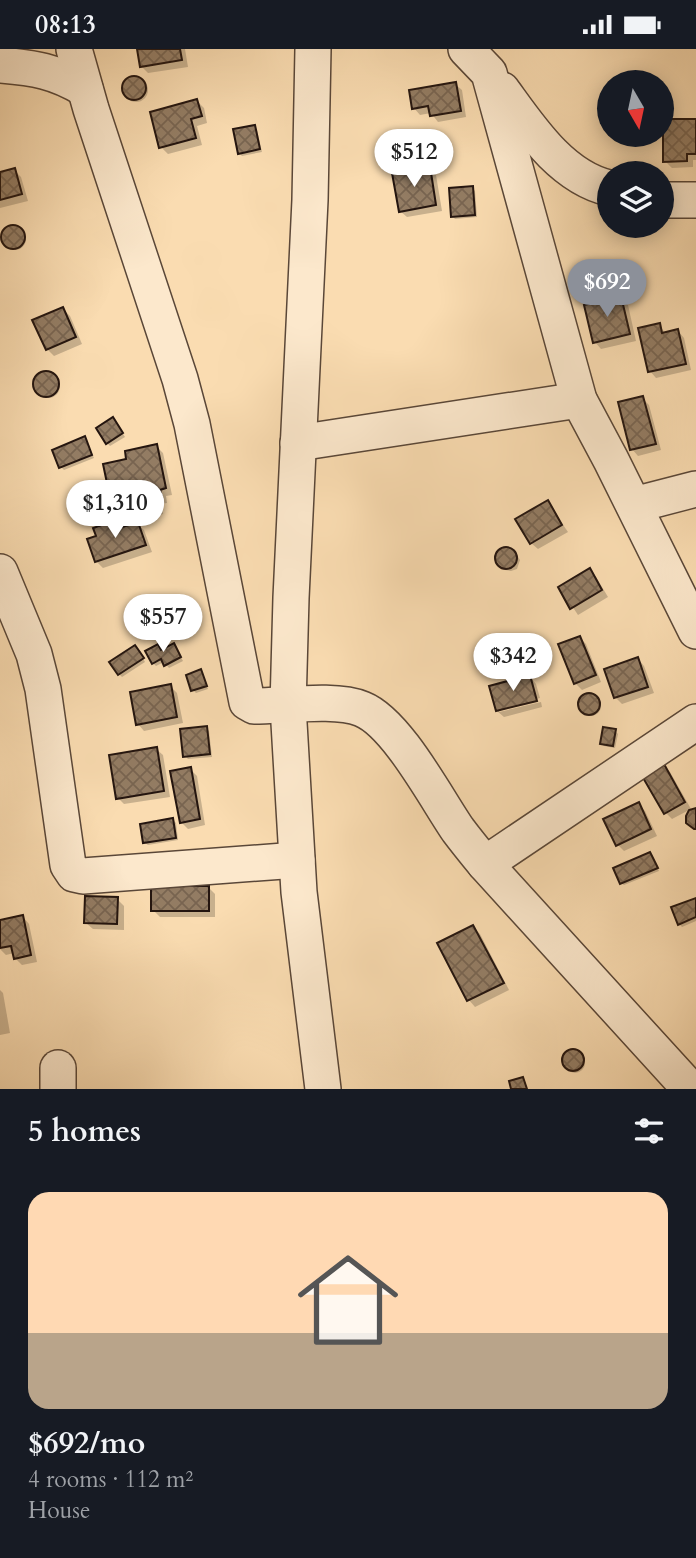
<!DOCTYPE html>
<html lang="en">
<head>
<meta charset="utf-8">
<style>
	:root { --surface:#171b24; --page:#20242c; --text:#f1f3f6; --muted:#9ea1a6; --line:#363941; --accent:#8c9099 }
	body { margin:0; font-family:Cardo,serif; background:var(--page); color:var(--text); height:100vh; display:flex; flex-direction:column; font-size:26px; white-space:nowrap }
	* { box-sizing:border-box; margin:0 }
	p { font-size:23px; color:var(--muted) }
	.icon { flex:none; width:38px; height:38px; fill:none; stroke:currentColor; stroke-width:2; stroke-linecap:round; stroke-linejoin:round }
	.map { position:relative; height:1040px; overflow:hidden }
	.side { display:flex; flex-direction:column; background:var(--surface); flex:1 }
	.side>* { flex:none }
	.needle { width:46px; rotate:171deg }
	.tools { position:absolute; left:597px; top:21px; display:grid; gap:14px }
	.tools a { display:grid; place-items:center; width:77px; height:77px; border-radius:50%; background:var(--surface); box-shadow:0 4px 18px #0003; font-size:35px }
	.price { position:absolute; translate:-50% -60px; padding:0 16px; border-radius:24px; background:#fff; color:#222; font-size:23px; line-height:46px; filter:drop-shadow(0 2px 4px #0008) }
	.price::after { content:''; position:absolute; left:50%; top:42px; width:21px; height:16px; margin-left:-10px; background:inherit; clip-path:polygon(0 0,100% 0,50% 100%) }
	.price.selected { background:var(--accent); color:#fff }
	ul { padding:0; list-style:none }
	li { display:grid; align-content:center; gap:14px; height:371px; padding:0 28px }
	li+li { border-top:2px solid var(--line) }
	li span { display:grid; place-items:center; height:217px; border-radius:21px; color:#555 }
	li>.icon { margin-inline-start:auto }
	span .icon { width:126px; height:126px; fill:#fffc; stroke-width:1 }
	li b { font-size:30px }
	h2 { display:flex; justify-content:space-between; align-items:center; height:84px; padding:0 28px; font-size:30px }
	.status { display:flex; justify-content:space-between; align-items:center; height:49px; padding:0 35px; background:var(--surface); direction:ltr }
	.status svg { height:19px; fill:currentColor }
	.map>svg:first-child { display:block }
	.shadow { fill:#0003 }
	.building { fill:url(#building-cross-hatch); stroke:#24150f; stroke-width:2 }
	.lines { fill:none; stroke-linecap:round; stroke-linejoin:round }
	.minor-casing { stroke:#5a4738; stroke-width:38 }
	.minor { stroke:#fce8cc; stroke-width:35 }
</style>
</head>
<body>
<div class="status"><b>08:13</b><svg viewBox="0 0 49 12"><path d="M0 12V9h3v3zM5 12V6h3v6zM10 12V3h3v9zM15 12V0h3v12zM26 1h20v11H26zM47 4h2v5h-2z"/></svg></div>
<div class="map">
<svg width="696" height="1040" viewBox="0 0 696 1040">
	<defs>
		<pattern id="building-cross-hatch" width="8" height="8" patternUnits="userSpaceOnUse" patternTransform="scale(1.75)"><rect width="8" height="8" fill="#937c63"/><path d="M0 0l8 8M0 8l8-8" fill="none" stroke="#786450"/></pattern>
	</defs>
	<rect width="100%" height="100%" fill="#fadcb1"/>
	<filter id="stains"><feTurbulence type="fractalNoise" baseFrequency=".00286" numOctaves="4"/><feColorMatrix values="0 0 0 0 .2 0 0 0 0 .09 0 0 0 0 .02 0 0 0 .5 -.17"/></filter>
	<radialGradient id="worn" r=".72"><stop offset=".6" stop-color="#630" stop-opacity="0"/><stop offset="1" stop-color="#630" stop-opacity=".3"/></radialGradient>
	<g class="shadow">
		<polygon points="139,0 185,0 188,18 148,24 141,17"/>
		<circle cx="136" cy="41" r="12"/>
		<polygon points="455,35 462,41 466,68 438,73 431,64 420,66 414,59"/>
		<polygon points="197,52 204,59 207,74 197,77 202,96 168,105 161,98"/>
		<polygon points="696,71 696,111 693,111 693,118 672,119 665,112"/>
		<polygon points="255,78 257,81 262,103 242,107 239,104"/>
		<polygon points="429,119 436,126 442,162 407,168 400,162"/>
		<polygon points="14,121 21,128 28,152 0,159 0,122 1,125"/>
		<polygon points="472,139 475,142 477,168 455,170 452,167"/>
		<circle cx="15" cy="190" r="11"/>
		<polygon points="621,249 628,256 636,292 601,300 595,293"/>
		<polygon points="63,260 70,267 82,295 54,307 47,300"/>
		<polygon points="659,276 666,285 678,282 684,289 691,321 656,329 650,322"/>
		<circle cx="48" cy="337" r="12"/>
		<polygon points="642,349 649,356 661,401 638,407 632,400"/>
		<polygon points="116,374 125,388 110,397 107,394"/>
		<polygon points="84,389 94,409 64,421 61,418"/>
		<polygon points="156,397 163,404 172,446 166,447 167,454 161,455 163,465 123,474 116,467 128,411"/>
		<polygon points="547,453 568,483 538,500 531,494"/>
		<polygon points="113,474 120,481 137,475 144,481 152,503 103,519 97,513 89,491 98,488"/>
		<polygon points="504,500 513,502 516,505 520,511 517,520 511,522 505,521 498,512 499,503"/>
		<polygon points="590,521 596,528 608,548 578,566 560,539"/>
		<polygon points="580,589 586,595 601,633 582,641 575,634"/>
		<polygon points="158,597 162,602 176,599 183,612 169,619 164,613 156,617 153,614"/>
		<polygon points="138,601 145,613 122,628 119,625"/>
		<polygon points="638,610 644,617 654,644 622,655 615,648"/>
		<polygon points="200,622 208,640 196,644 193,641"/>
		<polygon points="530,628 536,635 540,649 499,660 499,663 541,653 542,658 504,668 497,662"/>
		<polygon points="170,637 177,644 183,674 144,682 138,675"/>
		<circle cx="591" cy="657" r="10"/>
		<polygon points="206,679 209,682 212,708 188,710 185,707"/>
		<polygon points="615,682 618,685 615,699 604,697 601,694"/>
		<polygon points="156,700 163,706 170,748 124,755 118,749"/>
		<polygon points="663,717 670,723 691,760 672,770 665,763"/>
		<polygon points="190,720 197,727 205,776 188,780 181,773"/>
		<polygon points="638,755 645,762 657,787 624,802 618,796"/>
		<polygon points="173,771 176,774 178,791 148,796 145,794"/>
		<polygon points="650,805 659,822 624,836 621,834"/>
		<polygon points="208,838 215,845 215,868 160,868 153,861"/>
		<polygon points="117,850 124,857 124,881 93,880 86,874"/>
		<polygon points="696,850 696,872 682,878 679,875"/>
		<polygon points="23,868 29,875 37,913 22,916 15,909 14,904 6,906 0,900 0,872"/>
		<polygon points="473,878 480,885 509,941 475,958 469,951 439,895"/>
		<polygon points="0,941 3,944 10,984 0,986"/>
		<circle cx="575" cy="1014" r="10"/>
	</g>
	<g class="building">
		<polygon points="137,0 180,0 182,11 140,18"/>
		<circle cx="134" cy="39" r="12"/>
		<polygon points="456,33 461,62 430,67 428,57 412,60 409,41"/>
		<polygon points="197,50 202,67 191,70 196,89 159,99 150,63"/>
		<polygon points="663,70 696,70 696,105 687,105 687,112 663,113"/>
		<polygon points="255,76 260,100 238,105 233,80"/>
		<polygon points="430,117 436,156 399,163 392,124"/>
		<polygon points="15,119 22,145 0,151 0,123"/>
		<polygon points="473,137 475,166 451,168 449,139"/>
		<circle cx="13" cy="188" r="12"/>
		<polygon points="621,247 630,285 593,294 584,256"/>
		<polygon points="63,258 76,288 46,301 32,271"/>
		<polygon points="660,274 662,284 678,280 686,315 648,323 638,279"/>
		<circle cx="46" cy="335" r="13"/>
		<polygon points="643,347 656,395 630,401 618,353"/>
		<polygon points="113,368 123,384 106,395 96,379"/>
		<polygon points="85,387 92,406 59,419 52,401"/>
		<polygon points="157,395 166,439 160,441 162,448 155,449 157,459 114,468 103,415 126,410 125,402"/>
		<polygon points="548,451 562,476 530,495 515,470"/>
		<polygon points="113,472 116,480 138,473 146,496 95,513 87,490 96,487 93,479"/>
		<circle cx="506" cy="509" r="11"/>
		<polygon points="590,519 602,541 570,560 558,538"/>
		<polygon points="580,587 596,626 574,635 558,595"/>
		<polygon points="174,594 181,608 164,617 161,610 152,615 145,602 158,595 161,601"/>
		<polygon points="135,596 144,609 118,626 109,613"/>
		<polygon points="638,608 648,638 614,649 604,620"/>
		<polygon points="201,620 207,637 191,642 186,626"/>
		<polygon points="530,626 537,652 496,662 489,637"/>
		<polygon points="171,635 177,668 136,676 130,643"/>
		<circle cx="589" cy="655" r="11"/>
		<polygon points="207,677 210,705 183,708 180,680"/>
		<polygon points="603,678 616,680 613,697 600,695"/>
		<polygon points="157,698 164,742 116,750 109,706"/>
		<polygon points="664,715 685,753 664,765 642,727"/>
		<polygon points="191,718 200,770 180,774 170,722"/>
		<polygon points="639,753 651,780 616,797 603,770"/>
		<polygon points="696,759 696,780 694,780 686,774 686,767 689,761"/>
		<polygon points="173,769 176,789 143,794 140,775"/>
		<polygon points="650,803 658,819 620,835 613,819"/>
		<rect x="151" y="837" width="58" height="25"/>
		<polygon points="85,847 118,848 117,875 84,874"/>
		<polygon points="696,849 696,868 678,876 671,858"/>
		<polygon points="23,866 31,906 14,910 11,897 0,899 0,871"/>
		<polygon points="473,876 504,934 467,952 437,894"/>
		<circle cx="573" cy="1011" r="11"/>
		<polygon points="523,1028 527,1040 511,1040 509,1032"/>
	</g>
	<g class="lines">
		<g class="minor-casing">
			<g id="minor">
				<path d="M74,0L91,60L180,330L192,375L247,653L254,657C284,657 336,649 362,660C397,674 436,749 458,781C467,793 476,804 485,815L690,1040"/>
				<polyline points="313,0 310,151 291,549 288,657 299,843 323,1040"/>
				<polyline points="466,0 489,24 579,351 611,411 696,582"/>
				<path d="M0,16C35,19 55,22 85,40"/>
				<path d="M502,41C529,78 561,128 609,139"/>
				<polyline points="662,151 696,151"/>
				<polyline points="298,394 579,351"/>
				<polyline points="634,456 696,440"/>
				<polyline points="0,523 34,605 43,640 68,816 74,825 83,827 297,811"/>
				<polyline points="485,815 696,673"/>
				<polyline points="58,1040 58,1019"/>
			</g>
		</g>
		<use href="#minor" class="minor"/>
	</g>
	<rect width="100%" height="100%" filter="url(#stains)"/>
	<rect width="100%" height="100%" fill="url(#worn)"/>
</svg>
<div class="tools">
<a><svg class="needle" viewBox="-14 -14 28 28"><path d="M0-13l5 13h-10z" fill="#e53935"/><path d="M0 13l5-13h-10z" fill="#9ea1a6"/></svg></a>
<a><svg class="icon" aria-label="layers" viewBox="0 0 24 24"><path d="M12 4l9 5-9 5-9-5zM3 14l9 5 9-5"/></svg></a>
</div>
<b class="price" style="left:414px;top:140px">$512</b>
<b class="price selected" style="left:607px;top:270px">$692</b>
<b class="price" style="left:115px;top:491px">$1,310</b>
<b class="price" style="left:163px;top:605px">$557</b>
<b class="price" style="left:513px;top:644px">$342</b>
</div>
<section class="side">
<h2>5 homes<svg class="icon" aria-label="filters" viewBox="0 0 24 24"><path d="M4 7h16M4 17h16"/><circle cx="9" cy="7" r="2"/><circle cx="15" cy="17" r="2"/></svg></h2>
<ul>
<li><span style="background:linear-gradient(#ffd9b3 65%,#b9a48a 0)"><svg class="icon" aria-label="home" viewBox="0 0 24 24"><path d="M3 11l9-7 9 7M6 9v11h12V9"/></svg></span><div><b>$692/mo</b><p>4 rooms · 112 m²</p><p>House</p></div></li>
</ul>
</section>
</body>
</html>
